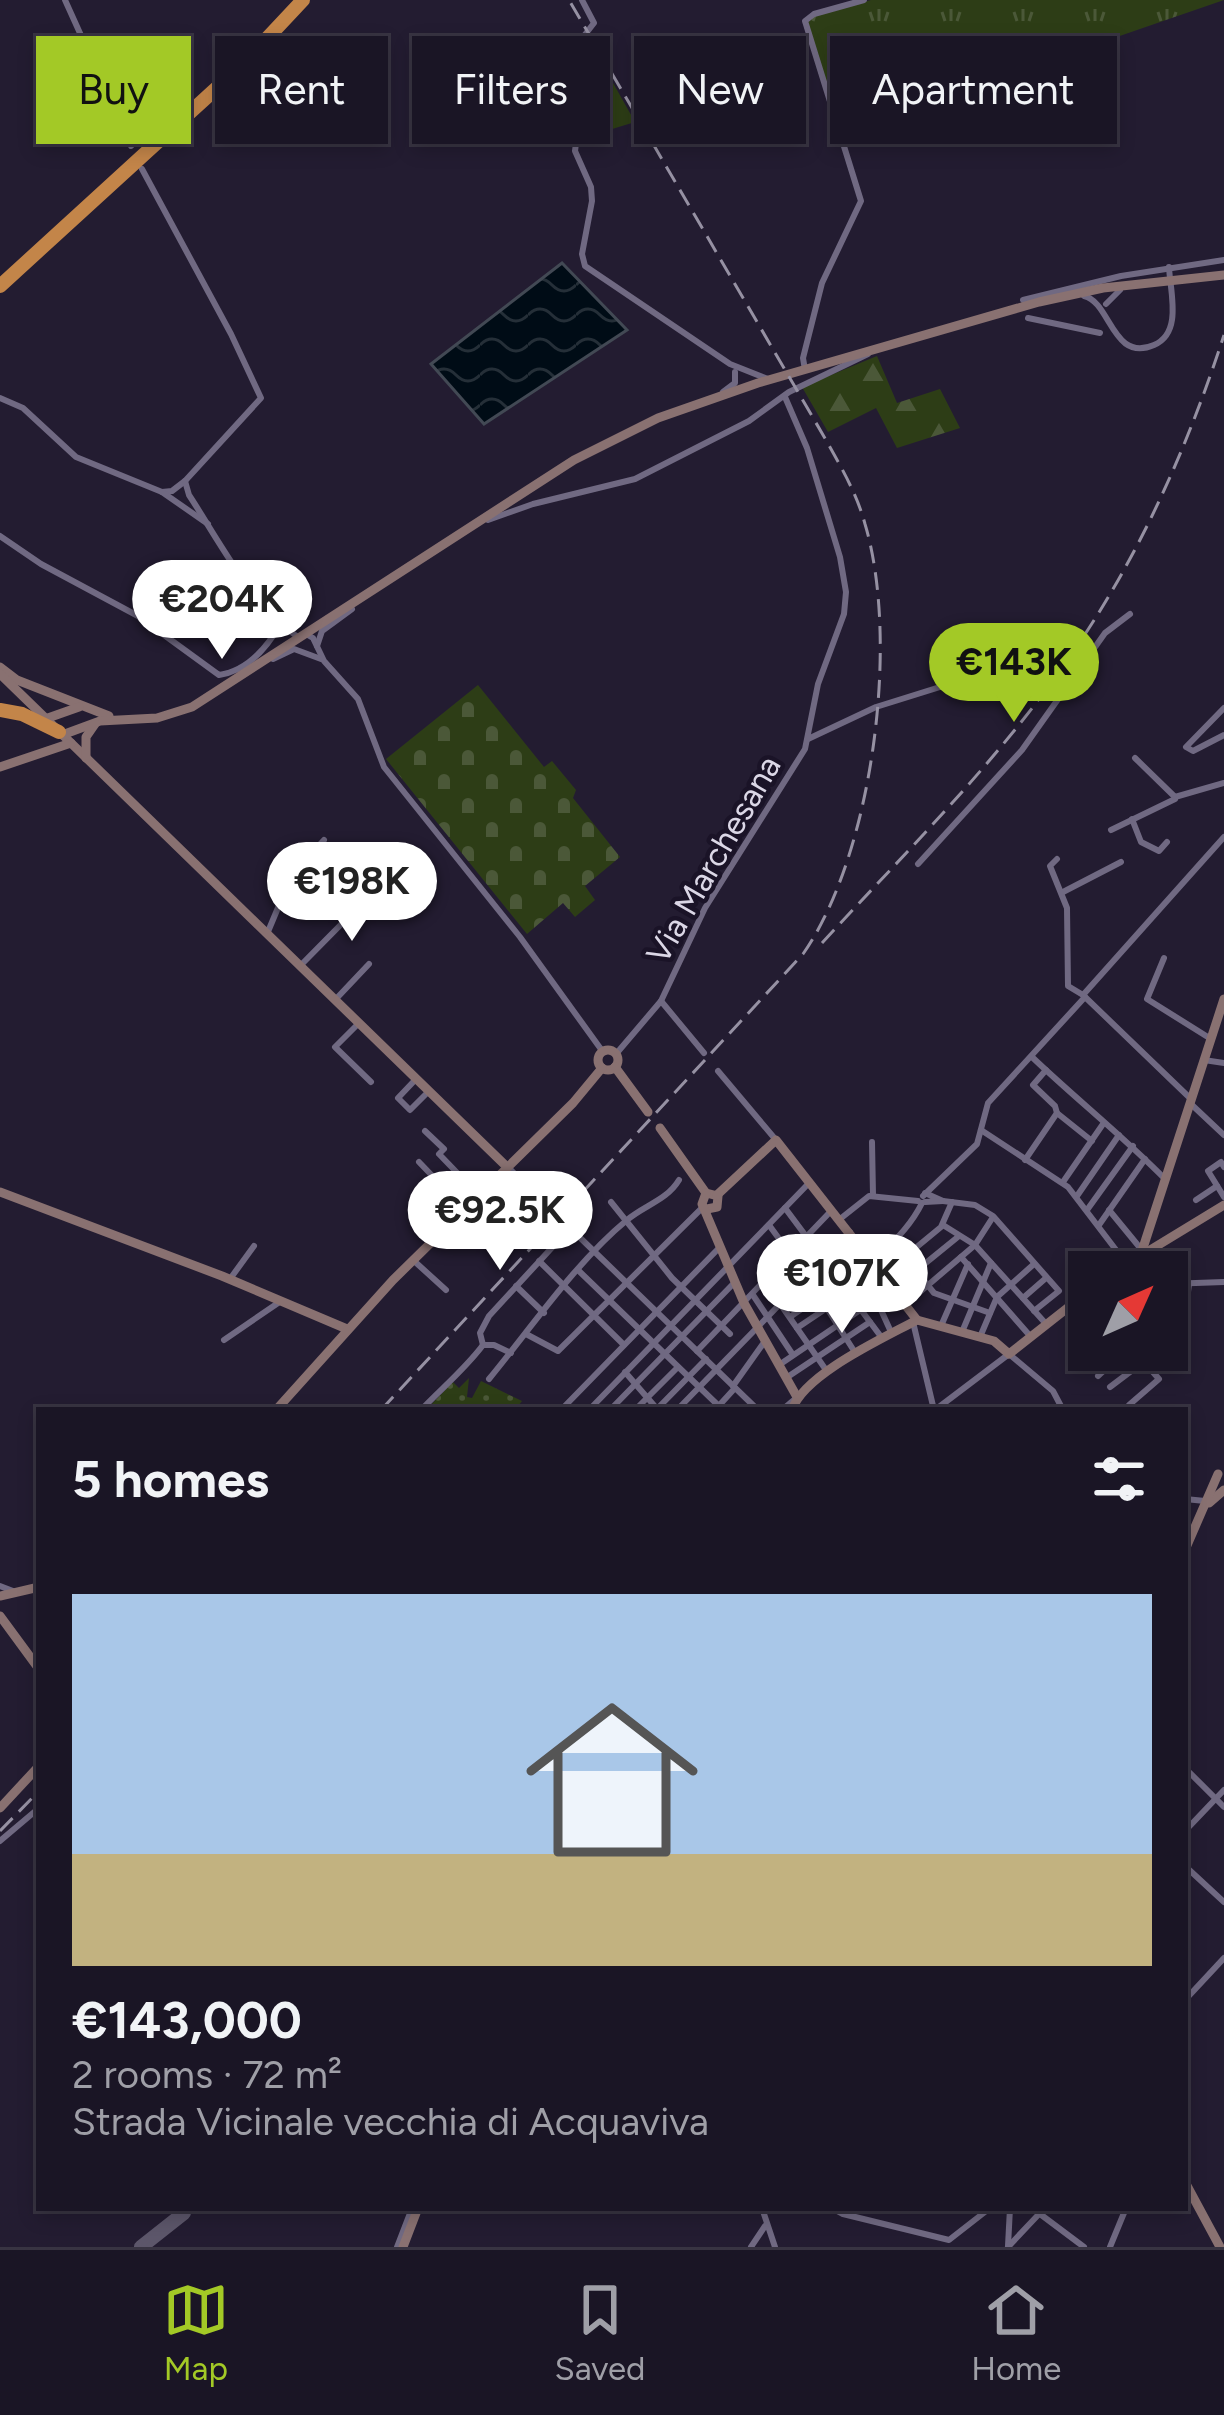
<!DOCTYPE html>
<html lang="en">
<head>
<meta charset="utf-8">
<style>
	:root { --surface:#1a1525; --page:#231e2d; --text:#f1f3f6; --muted:#9f9fa7; --line:#383442; --accent:#a3c926 }
	body { margin:0; font-family:Figtree,sans-serif; background:var(--page); color:var(--text); height:100vh; display:flex; flex-direction:column; font-size:45px; white-space:nowrap }
	* { box-sizing:border-box; margin:0 }
	p { font-size:39px; color:var(--muted) }
	.icon { flex:none; width:66px; height:66px; fill:none; stroke:currentColor; stroke-width:2; stroke-linecap:round; stroke-linejoin:round }
	.map { position:relative; flex:1; overflow:hidden }
	.drawer { position:absolute; left:36px; top:1407px; width:1152px; height:804px; display:flex; flex-direction:column; background:var(--surface); border-radius:0px; box-shadow:0 6px 18px #0003,0 0 0 3px var(--line) }
	.drawer>* { flex:none }
	.top-card { position:absolute; left:36px; top:36px; width:1152px; height:108px; display:flex; gap:24px }
	.needle { width:78px; rotate:45deg }
	.fabs { position:absolute; left:1068px; top:1251px; display:grid; gap:24px }
	.fabs a { display:grid; place-items:center; width:120px; height:120px; border-radius:0px; background:var(--surface); box-shadow:0 6px 18px #0003,0 0 0 3px var(--line); font-size:60px }
	.price { position:absolute; translate:-50% -102px; padding:0 27px; border-radius:42px; background:#fff; color:#222; font-size:39px; line-height:78px; filter:drop-shadow(0 3px 6px #0008) }
	.price::after { content:''; position:absolute; left:50%; top:72px; width:36px; height:27px; margin-left:-18px; background:inherit; clip-path:polygon(0 0,100% 0,50% 100%) }
	.price.on { background:var(--accent); color:#111 }
	ul { padding:0; list-style:none }
	li { display:grid; align-content:center; gap:24px; height:636px; padding:0 36px }
	li+li { border-top:3px solid var(--line) }
	li span { display:grid; place-items:center; height:372px; border-radius:0px; color:#555 }
	li>.icon { margin-inline-start:auto }
	span .icon { width:216px; height:216px; fill:#fffc; stroke-width:1 }
	li b { font-size:51px }
	h2 { display:flex; justify-content:space-between; align-items:center; height:144px; padding:0 36px; font-size:51px }
	.pill { padding:0 42px; border-radius:0px; background:var(--surface); box-shadow:0 6px 18px #0003,0 0 0 3px var(--line); font-size:42px; line-height:108px }
	.pill.on { background:var(--accent); color:#111 }
	.tab-bar { display:flex; justify-content:space-around; align-items:center; height:168px; border-top:3px solid var(--line); background:var(--surface); font-size:33px; color:var(--muted) }
	.tab-bar a { display:grid; justify-items:center; gap:6px }
	.tab-bar .on { color:var(--accent) }
	.map>svg:first-child { display:block }
	.grass { fill:url(#grass-tufts) }
	.forest { fill:url(#forest-firs) }
	.cemetery { fill:url(#cemetery-stones) }
	.garden { fill:url(#garden-dots) }
	.water { fill:url(#water-waves); stroke:#424954; stroke-width:3 }
	.lines { fill:none; stroke-linecap:round; stroke-linejoin:round }
	.taxiway { stroke:#5c566a; stroke-width:14 }
	.street { stroke:#706982; stroke-width:6 }
	.secondary { stroke:#897171; stroke-width:9 }
	.highway { stroke:#c38549; stroke-width:14 }
	.rail { stroke:#9691a3; stroke-width:3; stroke-dasharray:18 9; stroke-linecap:butt }
	.labels { text-anchor:middle; stroke-width:9; stroke-linejoin:round; paint-order:stroke }
	.street-label { font-size:33px; fill:#dbd7e6; stroke:#1a1327 }
</style>
</head>
<body>
<div class="map">
<svg width="1224" height="2247" viewBox="0 0 1224 2247">
	<defs>
		<pattern id="grass-tufts" width="24" height="20" patternUnits="userSpaceOnUse" patternTransform="scale(3)"><rect width="24" height="20" fill="#2d3d16"/><path d="M3 7l-1-3M5 7V3M7 7l1-3M15 17l-1-3M17 17v-4M19 17l1-3" fill="none" stroke="#4b5838"/></pattern>
		<pattern id="forest-firs" width="22" height="20" patternUnits="userSpaceOnUse" patternTransform="scale(3)"><rect width="22" height="20" fill="#2d3d16"/><path d="M5 1l3.5 6h-7zM16 11l3.5 6h-7z" fill="#4b5838"/></pattern>
		<pattern id="cemetery-stones" width="16" height="16" patternUnits="userSpaceOnUse" patternTransform="scale(3)"><rect width="16" height="16" fill="#2d3d16"/><path d="M2 7V4a2 2 0 0 1 4 0v3zM10 15v-3a2 2 0 0 1 4 0v3z" fill="#4b5838"/></pattern>
		<pattern id="garden-dots" width="8" height="8" patternUnits="userSpaceOnUse" patternTransform="scale(3)"><rect width="8" height="8" fill="#2d3d16"/><path d="M2 2h.1M6 6h.1" fill="none" stroke="#4b5838" stroke-width="1.8" stroke-linecap="round"/></pattern>
		<pattern id="water-waves" width="16" height="10" patternUnits="userSpaceOnUse" patternTransform="scale(3)"><rect width="16" height="10" fill="#000c16"/><path d="M0 5q4-4 8 0t8 0" fill="none" stroke="#252f38"/></pattern>
	</defs>
	<rect width="100%" height="100%" fill="#231c31"/>
	<polygon class="grass" points="871,0 1224,0 931,101 925,101 920,87 893,95 897,110 867,122 865,140 846,147 806,26 812,16"/>
	<g class="forest">
		<polygon points="585,33 635,122 599,133 579,126 582,102 581,41"/>
		<polygon points="877,356 897,403 940,389 960,428 897,448 876,408 828,432 802,387"/>
	</g>
	<polygon class="cemetery" points="478,685 544,767 552,761 576,790 573,798 620,857 585,886 595,900 575,917 563,903 527,934 386,759"/>
	<polygon class="garden" points="469,1378 467,1397 472,1398 481,1381 522,1401 515,1410 426,1410 453,1382 459,1388"/>
	<polygon class="water" points="562,263 627,330 484,424 431,364"/>
	<g class="lines">
		<polyline class="taxiway" points="141,2247 184,2213"/>
		<g class="street">
			<polyline points="65,0 131,146"/>
			<polyline points="582,0 594,23 580,41 584,80 575,151 591,187 592,201 582,254 585,266 730,364 768,379"/>
			<polyline points="142,169 231,334 261,398 185,481 172,491 162,492"/>
			<path d="M1084,296C1111,302 1112,363 1154,345C1183,333 1170,291 1169,267"/>
			<polyline points="1023,300 1121,276 1224,260"/>
			<polyline points="1106,304 1120,290"/>
			<polyline points="1028,318 1100,333"/>
			<polyline points="805,370 803,358 822,283 861,201 805,21 814,14 864,0"/>
			<polyline points="723,392 735,383 735,372"/>
			<polyline points="0,398 23,408 76,457 162,492 208,524"/>
			<path d="M185,481L189,495C218,539 254,609 298,637"/>
			<polyline points="488,520 533,504 635,479 749,421 789,392 868,354"/>
			<path d="M0,536L41,564L138,616L219,675C248,671 267,648 281,623"/>
			<polyline points="306,634 313,638 324,661 358,699 384,767 520,937 603,1052"/>
			<polyline points="317,646 322,631 352,609"/>
			<polyline points="273,659 294,649 321,659"/>
			<polyline points="1224,708 1186,747 1193,751 1224,735"/>
			<polyline points="808,739 876,707 1039,656"/>
			<polyline points="1135,758 1175,797 1224,783"/>
			<polyline points="1132,819 1141,842 1159,851 1167,842"/>
			<polyline points="1111,830 1175,799"/>
			<polyline points="1057,859 1050,866 1067,908 1068,986 1083,995 1192,1100"/>
			<polyline points="918,864 1022,750 1105,633 1130,614"/>
			<polyline points="1063,892 1121,862"/>
			<polyline points="267,934 280,903 301,908 331,873 311,854 324,840"/>
			<polyline points="1164,958 1147,999 1211,1039"/>
			<polyline points="300,966 373,892"/>
			<polyline points="1083,995 1224,837"/>
			<polyline points="335,1000 369,964"/>
			<polyline points="661,1001 704,1053"/>
			<polyline points="359,1023 335,1047 371,1082"/>
			<polyline points="616,1054 661,1001 705,908 805,749 818,684 844,614 846,592 840,557 807,448 785,397"/>
			<path d="M1032,1057C1076,1099 1123,1136 1166,1180"/>
			<polyline points="1204,1060 1224,1063"/>
			<polyline points="1046,1070 1033,1085 1055,1106 1057,1113 1092,1141"/>
			<polyline points="718,1071 776,1140"/>
			<polyline points="416,1079 398,1098 410,1110 429,1091"/>
			<polyline points="1192,1105 1224,1135"/>
			<polyline points="981,1130 1068,1187 1126,1263"/>
			<polyline points="425,1131 444,1149 439,1154 465,1181 451,1195"/>
			<polyline points="872,1142 873,1195"/>
			<polyline points="1025,1160 1057,1113"/>
			<polyline points="419,1162 464,1209"/>
			<polyline points="1224,1167 1221,1162 1208,1171 1224,1197"/>
			<polyline points="509,1168 558,1217"/>
			<polyline points="1063,1182 1103,1124"/>
			<polyline points="923,1196 977,1144 988,1103 1085,997"/>
			<polyline points="1077,1196 1119,1135"/>
			<polyline points="1196,1200 1217,1186"/>
			<polyline points="943,1201 975,1205 993,1216 1059,1291 1034,1311"/>
			<polyline points="611,1202 672,1278 730,1334"/>
			<polyline points="925,1202 943,1201 925,1193"/>
			<polyline points="785,1208 882,1338"/>
			<polyline points="1087,1210 1133,1146"/>
			<polyline points="1109,1210 1141,1249"/>
			<polyline points="840,1219 869,1196 918,1201"/>
			<polyline points="769,1225 807,1277 856,1354"/>
			<polyline points="943,1225 975,1245 1047,1325"/>
			<polyline points="1099,1225 1145,1159"/>
			<polyline points="905,1257 934,1293 990,1313"/>
			<polyline points="961,1257 1031,1337"/>
			<polyline points="413,1260 446,1290"/>
			<polyline points="539,1261 624,1345"/>
			<polyline points="579,1271 723,1410"/>
			<polyline points="884,1274 941,1227 952,1202"/>
			<polyline points="230,1279 254,1246"/>
			<polyline points="765,1282 826,1370"/>
			<polyline points="1167,1284 1224,1282"/>
			<polyline points="516,1286 544,1313"/>
			<polyline points="895,1288 959,1236"/>
			<polyline points="753,1295 793,1355"/>
			<polyline points="1023,1298 1046,1278"/>
			<polyline points="876,1299 891,1332"/>
			<polyline points="907,1303 975,1245 993,1217"/>
			<path d="M790,1317C834,1286 897,1254 922,1203"/>
			<polyline points="1167,1320 1184,1323"/>
			<polyline points="913,1322 934,1410"/>
			<polyline points="941,1326 968,1264"/>
			<polyline points="797,1328 879,1273"/>
			<polyline points="962,1332 991,1263"/>
			<polyline points="526,1334 558,1351 704,1206"/>
			<polyline points="980,1337 997,1297 1034,1264"/>
			<polyline points="224,1340 281,1301"/>
			<polyline points="1167,1344 1183,1332 1189,1284"/>
			<polyline points="483,1345 480,1333 489,1316 570,1228 758,1410"/>
			<polyline points="483,1345 494,1345 511,1353"/>
			<polyline points="697,1351 831,1211"/>
			<polyline points="779,1365 894,1287"/>
			<polyline points="1088,1367 1109,1350"/>
			<polyline points="625,1372 658,1410"/>
			<polyline points="1098,1376 1126,1350"/>
			<polyline points="786,1378 870,1322"/>
			<path d="M489,1379C531,1328 576,1262 627,1220C645,1205 667,1200 679,1180"/>
			<polyline points="733,1386 765,1341"/>
			<polyline points="1110,1387 1159,1350"/>
			<path d="M421,1410C443,1387 465,1369 483,1345"/>
			<polyline points="561,1410 719,1248"/>
			<polyline points="589,1410 810,1182"/>
			<polyline points="610,1410 735,1282"/>
			<polyline points="635,1410 678,1367"/>
			<polyline points="656,1410 706,1359"/>
			<polyline points="677,1410 850,1232"/>
			<polyline points="715,1410 735,1388"/>
			<polyline points="782,1410 795,1399"/>
			<polyline points="935,1410 1009,1354 1053,1391 1063,1410"/>
			<polyline points="1133,1410 1129,1405 1159,1379 1144,1362"/>
			<polyline points="1185,1499 1205,1501"/>
			<polyline points="0,1586 13,1591"/>
			<polyline points="1185,1768 1224,1807"/>
			<polyline points="1185,1831 1224,1790"/>
			<polyline points="0,1841 39,1808"/>
			<polyline points="1185,1866 1224,1902"/>
			<polyline points="1185,2000 1224,1958"/>
			<polyline points="762,2208 775,2247"/>
			<polyline points="832,2208 843,2214 949,2240 990,2208"/>
			<polyline points="1032,2208 1084,2247"/>
			<polyline points="1008,2246 1010,2208"/>
			<polyline points="397,2247 412,2208"/>
			<polyline points="751,2247 765,2226"/>
			<polyline points="1008,2247 1039,2214"/>
			<polyline points="1110,2247 1126,2208"/>
		</g>
		<g class="secondary">
			<polyline points="0,667 17,680 109,716"/>
			<polyline points="0,674 506,1166"/>
			<polyline points="45,719 79,707"/>
			<polyline points="62,735 100,721 157,718 192,707 574,460 658,418 758,383 1039,302 1103,288 1224,275"/>
			<polyline points="86,758 86,737 95,724"/>
			<polyline points="0,767 71,743"/>
			<circle cx="608" cy="1060" r="10"/>
			<polyline points="615,1067 648,1112"/>
			<polyline points="660,1128 706,1193 718,1196 717,1207 707,1209"/>
			<polyline points="0,1192 222,1276 347,1329"/>
			<polyline points="706,1193 702,1204 744,1303 797,1397"/>
			<polyline points="717,1195 776,1140 917,1320"/>
			<polyline points="1141,1254 1224,999"/>
			<polyline points="1114,1272 1224,1205"/>
			<polyline points="276,1410 393,1280 573,1103 602,1068"/>
			<path d="M792,1410C804,1374 884,1338 917,1320L994,1341L1009,1354L1089,1291"/>
			<polyline points="1209,1503 1224,1490"/>
			<polyline points="1185,1550 1218,1474"/>
			<polyline points="0,1596 39,1587"/>
			<polyline points="0,1616 39,1669"/>
			<polyline points="0,1808 39,1766"/>
			<polyline points="1185,2182 1220,2247"/>
			<polyline points="403,2247 418,2208"/>
		</g>
		<g class="highway">
			<polyline points="0,286 243,64 303,0"/>
			<polyline points="0,710 22,714 59,732"/>
		</g>
		<g class="rail">
			<path d="M822,943C905,853 993,766 1064,665C1136,564 1186,452 1224,335"/>
			<path d="M381,1410L803,954C873,854 900,641 865,524C857,494 841,467 826,440L569,0"/>
			<polyline points="0,1831 39,1791"/>
		</g>
	</g>
	<g class="labels">
		<g class="street-label">
			<text transform="translate(713 859) rotate(-60)" y="12">Via Marchesana</text>
		</g>
	</g>
</svg>
<div class="fabs">
<a><svg class="needle" viewBox="-14 -14 28 28"><path d="M0-13l5 13h-10z" fill="#e53935"/><path d="M0 13l5-13h-10z" fill="#9f9fa7"/></svg></a>
</div>
<b class="price" style="left:222px;top:662px">€204K</b>
<b class="price on" style="left:1014px;top:725px">€143K</b>
<b class="price" style="left:352px;top:944px">€198K</b>
<b class="price" style="left:500px;top:1273px">€92.5K</b>
<b class="price" style="left:842px;top:1336px">€107K</b>
<div class="top-card">
<a class="pill on">Buy</a>
<a class="pill">Rent</a>
<a class="pill">Filters</a>
<a class="pill">New</a>
<a class="pill">Apartment</a>
</div>
<section class="drawer">
<h2>5 homes<svg class="icon" aria-label="filters" viewBox="0 0 24 24"><path d="M4 7h16M4 17h16"/><circle cx="9" cy="7" r="2"/><circle cx="15" cy="17" r="2"/></svg></h2>
<ul>
<li><span style="background:linear-gradient(#a9c7e8 70%,#c2b280 0)"><svg class="icon" aria-label="home" viewBox="0 0 24 24"><path d="M3 11l9-7 9 7M6 9v11h12V9"/></svg></span><div><b>€143,000</b><p>2 rooms · 72 m²</p><p>Strada Vicinale vecchia di Acquaviva</p></div></li>
</ul>
</section>
</div>
<nav class="tab-bar">
<a class="on"><svg class="icon" aria-label="map" viewBox="0 0 24 24"><path d="M3 6l6-2 6 2 6-2v14l-6 2-6-2-6 2zM9 4v14M15 6v14"/></svg>Map</a>
<a><svg class="icon" aria-label="saved" viewBox="0 0 24 24"><path d="M7 4h10v16l-5-4-5 4z"/></svg>Saved</a>
<a><svg class="icon" aria-label="home" viewBox="0 0 24 24"><path d="M3 11l9-7 9 7M6 9v11h12V9"/></svg>Home</a>
</nav>
</body>
</html>
